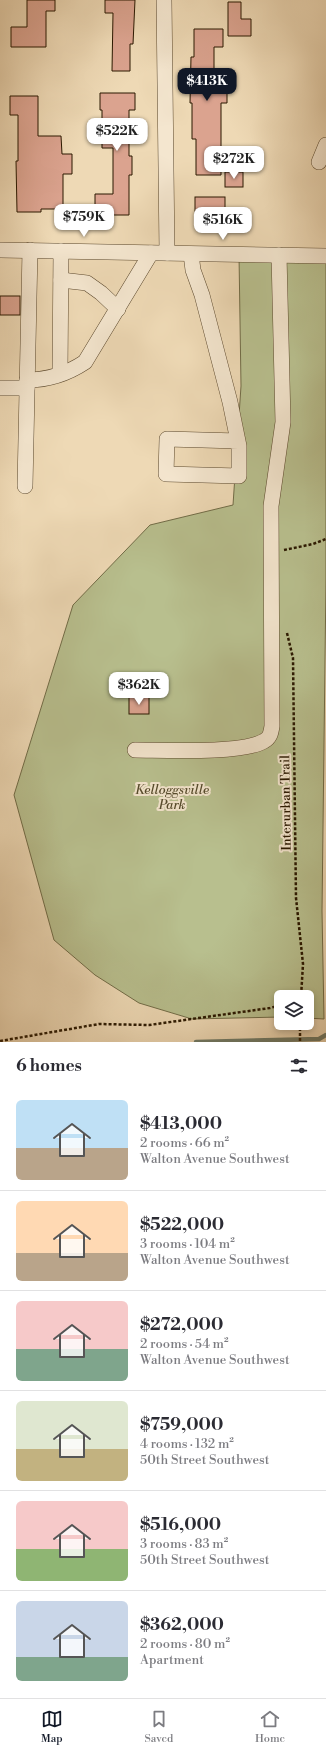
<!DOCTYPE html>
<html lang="en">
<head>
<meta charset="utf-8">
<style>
	:root { --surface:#fff; --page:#f7f7f7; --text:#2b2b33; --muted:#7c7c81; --line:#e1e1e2; --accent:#111827 }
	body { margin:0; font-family:"Libre Bodoni",serif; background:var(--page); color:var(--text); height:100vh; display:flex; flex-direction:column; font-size:15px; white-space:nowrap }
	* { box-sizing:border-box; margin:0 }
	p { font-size:13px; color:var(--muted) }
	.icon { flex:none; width:22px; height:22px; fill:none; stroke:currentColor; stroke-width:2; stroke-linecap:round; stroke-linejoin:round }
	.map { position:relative; height:1042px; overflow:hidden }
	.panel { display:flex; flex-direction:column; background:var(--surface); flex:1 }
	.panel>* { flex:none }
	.controls { position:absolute; left:274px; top:990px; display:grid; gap:8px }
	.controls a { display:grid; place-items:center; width:40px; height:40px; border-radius:6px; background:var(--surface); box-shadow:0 2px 6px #0003; font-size:20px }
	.price { position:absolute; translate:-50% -34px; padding:0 9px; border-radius:8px; background:#fff; color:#222; font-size:13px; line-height:26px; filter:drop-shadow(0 1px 2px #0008) }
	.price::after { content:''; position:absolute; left:50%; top:24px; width:12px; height:9px; margin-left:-6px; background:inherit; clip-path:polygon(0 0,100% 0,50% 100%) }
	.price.current { background:var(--accent); color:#fff }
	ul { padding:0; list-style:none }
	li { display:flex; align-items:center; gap:12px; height:100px; padding:0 16px }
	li+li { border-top:1px solid var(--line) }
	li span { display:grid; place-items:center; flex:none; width:112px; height:80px; border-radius:6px; color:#555 }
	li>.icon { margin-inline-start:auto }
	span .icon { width:48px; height:48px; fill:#fffc; stroke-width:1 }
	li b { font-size:17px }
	h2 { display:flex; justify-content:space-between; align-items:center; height:48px; padding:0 16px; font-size:17px }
	.tabs { display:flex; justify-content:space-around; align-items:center; height:56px; border-top:1px solid var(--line); background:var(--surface); font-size:11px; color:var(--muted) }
	.tabs a { display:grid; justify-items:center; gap:2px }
	.tabs .current { color:var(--accent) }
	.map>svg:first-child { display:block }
	.green { fill:#b8bf8e; stroke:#716c47 }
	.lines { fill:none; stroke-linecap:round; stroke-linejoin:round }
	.stream { stroke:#6d7967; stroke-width:4.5 }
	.building { fill:#dba38f; stroke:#2a1800 }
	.minor-casing { stroke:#5b482d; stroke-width:16 }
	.path { stroke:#2a1800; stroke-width:2.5; stroke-dasharray:3 2; stroke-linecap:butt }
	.minor { stroke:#f4e6cf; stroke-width:15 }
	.labels { text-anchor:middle; stroke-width:4; stroke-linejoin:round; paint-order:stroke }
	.park-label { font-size:13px; font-style:italic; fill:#554a2b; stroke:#f4e6cf }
	.street-label { font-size:13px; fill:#2a1800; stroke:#f4e6cf }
</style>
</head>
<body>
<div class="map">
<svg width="326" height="1042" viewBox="0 0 326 1042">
	<rect width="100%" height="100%" fill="#eed9b5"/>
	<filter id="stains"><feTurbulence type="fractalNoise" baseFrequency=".005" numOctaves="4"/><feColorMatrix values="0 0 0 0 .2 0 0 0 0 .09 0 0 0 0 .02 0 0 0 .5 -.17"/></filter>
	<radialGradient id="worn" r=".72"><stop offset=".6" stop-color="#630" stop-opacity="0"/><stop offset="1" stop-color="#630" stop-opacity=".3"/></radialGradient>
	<polygon class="green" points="239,255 326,256 326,578 322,911 324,1019 307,1018 307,997 281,997 281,1017 192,1019 139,1003 95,975 54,940 14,795 73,605 150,525 233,505 241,386"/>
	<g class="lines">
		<polyline class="stream" points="196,1042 319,1039 326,1035"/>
	</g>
	<g class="building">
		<polygon points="27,0 55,0 55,11 46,11 46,47 11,47 11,27 27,27"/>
		<polygon points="105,0 135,0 133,44 130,44 130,71 112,71 113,13 105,13"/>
		<polygon points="228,2 241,2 241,19 251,19 251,36 228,36"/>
		<polygon points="194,29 223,29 223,47 214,47 214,87 227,87 227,103 221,103 221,175 196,175 196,139 192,139 192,103 190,103 191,57 194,57"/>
		<polygon points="100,93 135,93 135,110 129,110 129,156 132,156 132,175 129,175 129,215 95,215 95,194 113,194 113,148 102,148 102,110 100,110"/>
		<polygon points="10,96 38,96 38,136 61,136 62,154 72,154 72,174 63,174 63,209 41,209 41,212 17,212 16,161 18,161 18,115 10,115"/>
		<rect x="225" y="172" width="18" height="15"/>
		<rect x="195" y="197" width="30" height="19"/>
		<rect x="0" y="296" width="20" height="19"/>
		<rect x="129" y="697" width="20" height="17"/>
	</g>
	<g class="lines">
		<g class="minor-casing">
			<g id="minor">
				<polyline points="164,0 167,253"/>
				<polyline points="319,162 326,145"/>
				<polyline points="0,250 326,256"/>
				<polyline points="191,254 193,270 202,295 230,402 239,446 239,476 166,474 167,439 238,441"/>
				<polyline points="61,280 87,283 101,293 118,309"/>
				<polyline points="60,374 61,251"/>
				<path d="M27,380C48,380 67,374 85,362L151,253"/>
				<polyline points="0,388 27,388"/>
				<polyline points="25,486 30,250"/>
				<path d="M135,750C163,750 243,754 264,741C270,738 271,733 272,726L271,506L283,422L279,255"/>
			</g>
		</g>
		<g class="path">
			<polyline points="284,550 313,544 326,539"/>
			<polyline points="287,633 293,658 296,898 303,964 301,997"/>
			<polyline points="300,1023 300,1042"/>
			<polyline points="0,1041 99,1024 149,1025 270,1008 281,1005"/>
		</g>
		<use href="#minor" class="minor"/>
	</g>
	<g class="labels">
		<g class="park-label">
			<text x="172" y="794">Kelloggsville<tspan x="172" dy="15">Park</tspan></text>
		</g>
		<g class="street-label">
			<text transform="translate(285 803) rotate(-91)" y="5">Interurban Trail</text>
		</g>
	</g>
	<rect width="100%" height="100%" filter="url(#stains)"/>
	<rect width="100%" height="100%" fill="url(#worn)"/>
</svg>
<div class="controls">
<a><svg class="icon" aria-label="layers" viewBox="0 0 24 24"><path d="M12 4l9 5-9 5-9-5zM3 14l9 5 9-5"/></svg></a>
</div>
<b class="price current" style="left:207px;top:102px">$413K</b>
<b class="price" style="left:117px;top:152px">$522K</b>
<b class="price" style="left:234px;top:180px">$272K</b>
<b class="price" style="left:84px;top:238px">$759K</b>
<b class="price" style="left:223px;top:241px">$516K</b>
<b class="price" style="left:139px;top:706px">$362K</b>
</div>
<section class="panel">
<h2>6 homes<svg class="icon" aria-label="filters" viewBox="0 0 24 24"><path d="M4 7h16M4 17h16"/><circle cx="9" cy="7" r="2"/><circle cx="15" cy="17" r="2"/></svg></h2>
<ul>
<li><span style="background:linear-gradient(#bfe0f5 60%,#b9a48a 0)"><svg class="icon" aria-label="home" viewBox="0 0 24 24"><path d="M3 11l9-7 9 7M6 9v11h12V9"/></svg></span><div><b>$413,000</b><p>2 rooms · 66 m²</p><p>Walton Avenue Southwest</p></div></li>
<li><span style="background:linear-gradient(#ffd9b3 65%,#b9a48a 0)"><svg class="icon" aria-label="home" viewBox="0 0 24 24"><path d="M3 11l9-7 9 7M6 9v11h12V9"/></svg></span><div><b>$522,000</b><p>3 rooms · 104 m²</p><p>Walton Avenue Southwest</p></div></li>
<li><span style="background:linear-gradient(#f6c9c9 60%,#7fa58c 0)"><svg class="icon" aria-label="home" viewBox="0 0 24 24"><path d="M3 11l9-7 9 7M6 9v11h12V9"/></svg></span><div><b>$272,000</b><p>2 rooms · 54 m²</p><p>Walton Avenue Southwest</p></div></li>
<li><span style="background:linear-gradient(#dfe7d0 60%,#c2b280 0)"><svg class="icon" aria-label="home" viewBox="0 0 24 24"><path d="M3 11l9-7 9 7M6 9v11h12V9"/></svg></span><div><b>$759,000</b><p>4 rooms · 132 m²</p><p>50th Street Southwest</p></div></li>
<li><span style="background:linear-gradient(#f6c9c9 60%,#8fb573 0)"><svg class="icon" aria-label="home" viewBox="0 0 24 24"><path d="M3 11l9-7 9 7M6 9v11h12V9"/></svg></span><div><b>$516,000</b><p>3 rooms · 83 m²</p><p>50th Street Southwest</p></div></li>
<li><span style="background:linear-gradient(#c9d6e8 70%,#7fa58c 0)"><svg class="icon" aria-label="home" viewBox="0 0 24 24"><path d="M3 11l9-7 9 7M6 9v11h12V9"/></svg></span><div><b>$362,000</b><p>2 rooms · 80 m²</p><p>Apartment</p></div></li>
</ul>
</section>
<nav class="tabs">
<a class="current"><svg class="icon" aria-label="map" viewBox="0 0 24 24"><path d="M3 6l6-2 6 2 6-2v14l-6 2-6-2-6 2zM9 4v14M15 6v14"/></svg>Map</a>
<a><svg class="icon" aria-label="saved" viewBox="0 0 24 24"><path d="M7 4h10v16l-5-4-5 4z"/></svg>Saved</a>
<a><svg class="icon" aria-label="home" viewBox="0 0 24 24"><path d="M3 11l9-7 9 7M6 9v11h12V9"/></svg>Home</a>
</nav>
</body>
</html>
